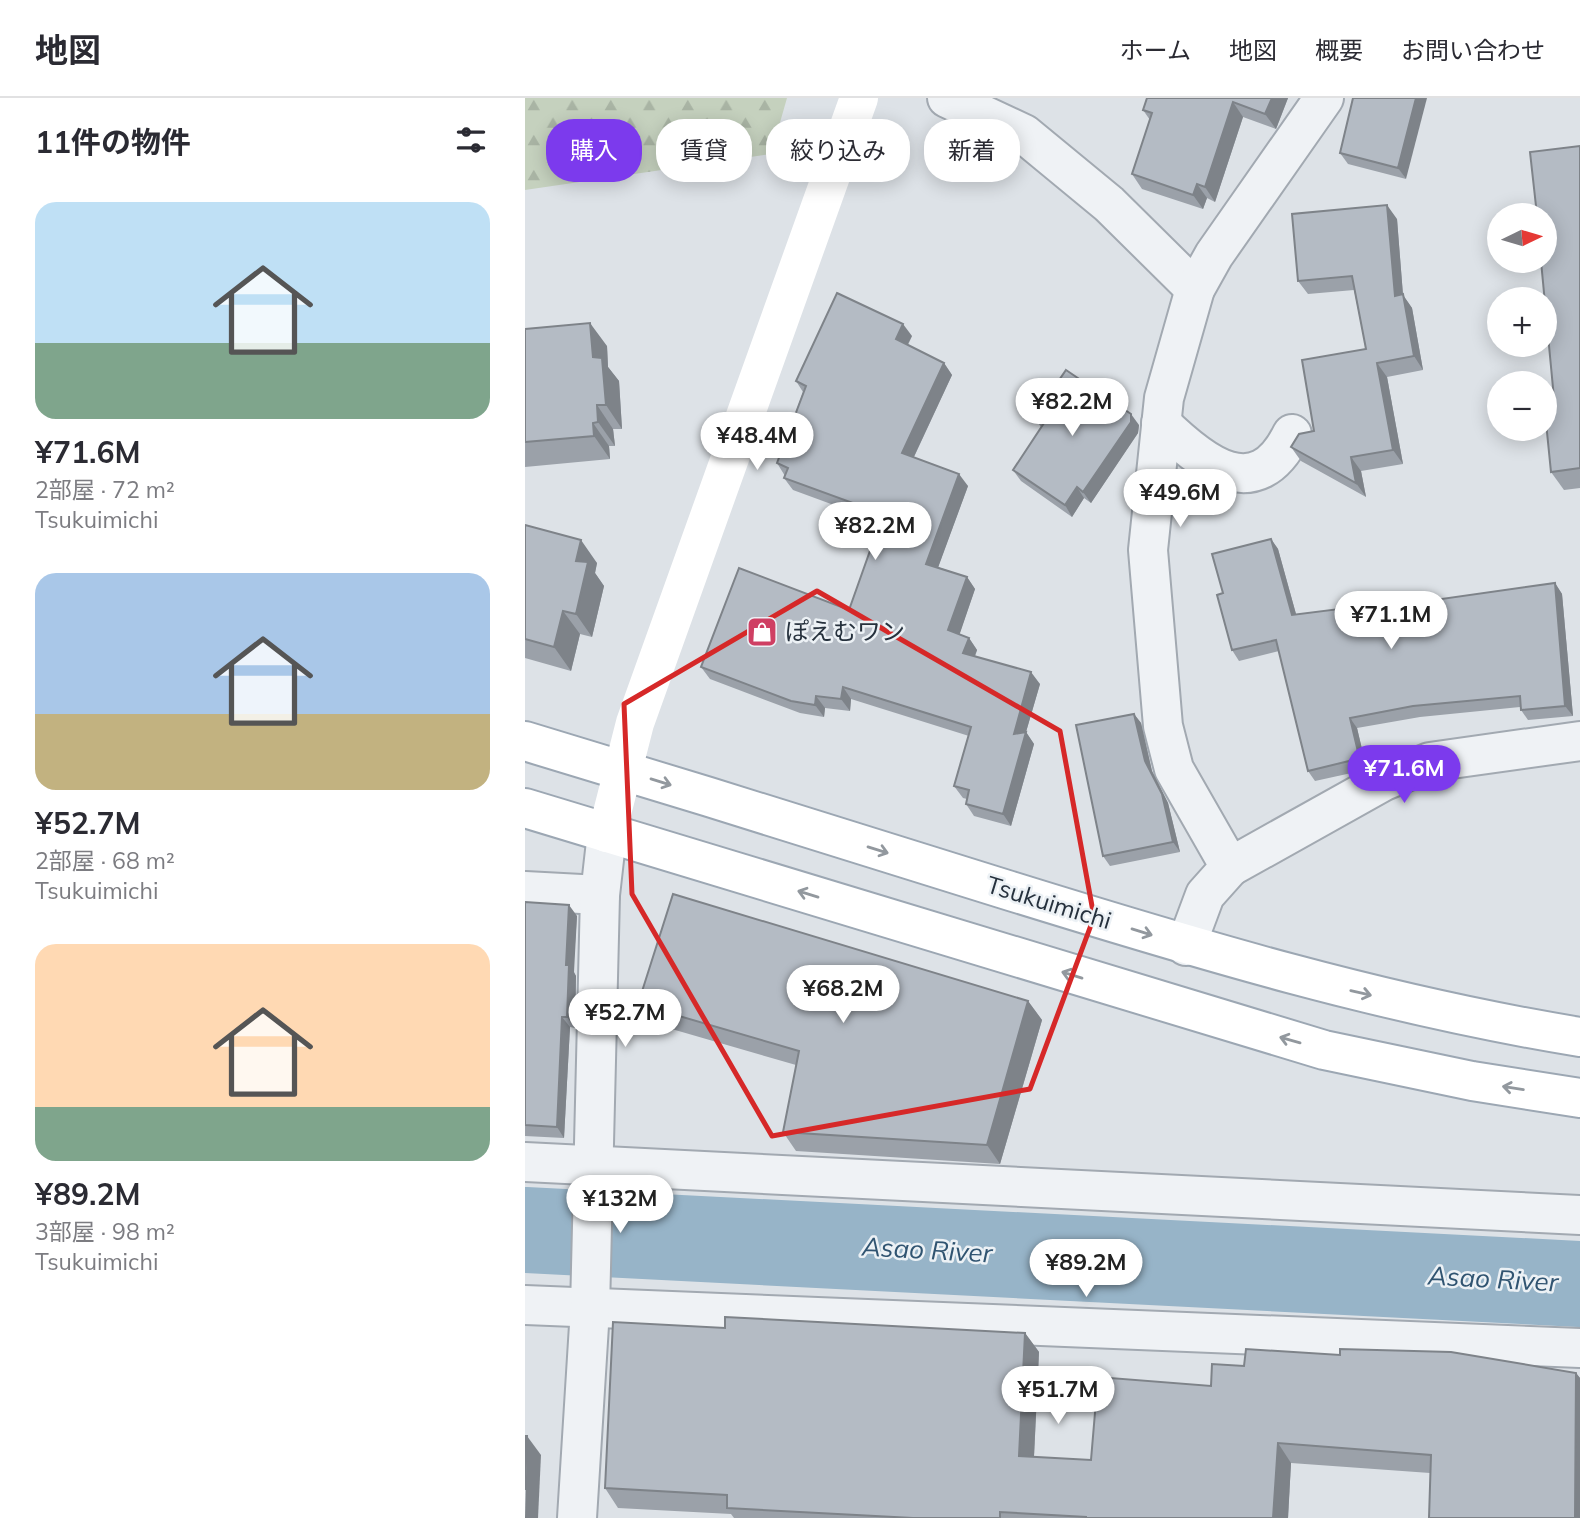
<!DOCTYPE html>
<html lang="ja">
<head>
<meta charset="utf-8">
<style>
	:root { --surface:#fff; --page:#f7f7f7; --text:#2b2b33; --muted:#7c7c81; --line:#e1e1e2; --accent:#7c3aed }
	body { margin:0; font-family:Mulish,"Noto Sans JP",sans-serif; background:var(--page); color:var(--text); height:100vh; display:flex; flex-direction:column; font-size:26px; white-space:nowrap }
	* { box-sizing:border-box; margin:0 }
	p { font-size:23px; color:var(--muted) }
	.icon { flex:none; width:38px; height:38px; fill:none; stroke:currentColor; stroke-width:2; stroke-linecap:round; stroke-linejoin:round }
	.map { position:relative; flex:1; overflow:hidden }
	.sheet { display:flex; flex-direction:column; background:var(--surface); width:525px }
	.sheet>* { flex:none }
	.guide { position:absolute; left:21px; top:21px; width:665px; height:63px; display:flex; gap:14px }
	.needle { width:46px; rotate:85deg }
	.fabs { position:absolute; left:962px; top:105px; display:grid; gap:14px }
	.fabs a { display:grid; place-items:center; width:70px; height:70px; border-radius:50%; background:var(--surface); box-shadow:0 4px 18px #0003; font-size:35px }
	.price { position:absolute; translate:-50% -60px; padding:0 16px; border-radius:24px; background:#fff; color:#222; font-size:23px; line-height:46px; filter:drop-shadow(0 2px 4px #0008) }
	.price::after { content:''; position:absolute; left:50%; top:42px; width:21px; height:16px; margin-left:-10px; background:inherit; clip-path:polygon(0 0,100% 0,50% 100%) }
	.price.active { background:var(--accent); color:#fff }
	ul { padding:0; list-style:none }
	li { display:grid; align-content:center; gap:14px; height:371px; padding:0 35px }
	li span { display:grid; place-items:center; height:217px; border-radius:21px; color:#555 }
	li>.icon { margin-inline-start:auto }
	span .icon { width:126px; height:126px; fill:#fffc; stroke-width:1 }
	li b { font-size:30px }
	h2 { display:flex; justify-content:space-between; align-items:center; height:84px; padding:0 35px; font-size:30px }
	.tag { padding:0 24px; border-radius:28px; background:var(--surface); box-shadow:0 4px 18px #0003; font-size:24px; line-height:63px }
	.tag.active { background:var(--accent); color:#fff }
	header { display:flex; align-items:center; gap:42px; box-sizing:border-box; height:98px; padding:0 35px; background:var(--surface); border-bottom:2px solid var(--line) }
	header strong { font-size:33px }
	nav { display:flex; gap:38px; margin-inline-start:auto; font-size:24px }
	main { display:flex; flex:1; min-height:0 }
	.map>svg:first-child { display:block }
	.forest { fill:url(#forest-firs) }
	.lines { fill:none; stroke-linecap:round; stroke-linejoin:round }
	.river { stroke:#97b4c8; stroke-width:86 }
	.street-casing { stroke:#a2a9b1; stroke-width:42 }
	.primary-casing { stroke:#9ca7b3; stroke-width:42 }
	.street { stroke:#eff2f5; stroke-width:38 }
	.secondary { stroke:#fff; stroke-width:38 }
	.primary { stroke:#fff; stroke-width:38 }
	.wall { fill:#9ba1a9 }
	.shaded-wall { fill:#7e8389 }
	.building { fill:#b4bbc4; stroke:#7e8389; stroke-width:2 }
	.oneway { stroke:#92989e }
	.marked { fill:none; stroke:#d62828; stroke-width:5; stroke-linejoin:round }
	.labels { text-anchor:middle; stroke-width:5; stroke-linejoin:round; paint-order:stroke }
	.poi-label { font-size:24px; fill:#26313d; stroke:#ecf1f5; text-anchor:start }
	.street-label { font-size:24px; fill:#26313d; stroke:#ecf1f5 }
	.water-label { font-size:26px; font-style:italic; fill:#305471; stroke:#ecf1f5 }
</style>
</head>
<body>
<header>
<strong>地図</strong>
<nav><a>ホーム</a><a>地図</a><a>概要</a><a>お問い合わせ</a></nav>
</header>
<main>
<section class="sheet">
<h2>11件の物件<svg class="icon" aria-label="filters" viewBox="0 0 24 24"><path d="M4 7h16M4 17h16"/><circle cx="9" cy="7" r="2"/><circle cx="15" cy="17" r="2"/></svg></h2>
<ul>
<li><span style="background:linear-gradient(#bfe0f5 65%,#7fa58c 0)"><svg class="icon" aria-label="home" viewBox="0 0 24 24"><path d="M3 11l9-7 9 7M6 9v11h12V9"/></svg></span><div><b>¥71.6M</b><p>2部屋 · 72 m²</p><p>Tsukuimichi</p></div></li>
<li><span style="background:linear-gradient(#a9c7e8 65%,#c2b280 0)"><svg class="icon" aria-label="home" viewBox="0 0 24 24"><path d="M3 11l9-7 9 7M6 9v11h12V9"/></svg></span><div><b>¥52.7M</b><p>2部屋 · 68 m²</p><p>Tsukuimichi</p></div></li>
<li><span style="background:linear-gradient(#ffd9b3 75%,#7fa58c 0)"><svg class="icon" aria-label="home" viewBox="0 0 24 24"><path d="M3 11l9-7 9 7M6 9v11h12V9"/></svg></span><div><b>¥89.2M</b><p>3部屋 · 98 m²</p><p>Tsukuimichi</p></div></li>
</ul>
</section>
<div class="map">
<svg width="1055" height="1420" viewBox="0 0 1055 1420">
	<defs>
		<pattern id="forest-firs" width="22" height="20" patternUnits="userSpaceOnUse" patternTransform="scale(1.75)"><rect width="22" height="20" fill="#c5d1be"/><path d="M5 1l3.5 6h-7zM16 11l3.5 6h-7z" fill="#a9b4a4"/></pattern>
	</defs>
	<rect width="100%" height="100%" fill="#dde2e7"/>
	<polygon class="forest" points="0,0 262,0 246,56 0,92"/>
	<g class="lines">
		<polyline class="river" points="0,1132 1055,1186"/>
		<g class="street-casing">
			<g id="street">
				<polyline points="422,0 499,36 584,106 670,191"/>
				<path d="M636,325C677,365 731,409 767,336"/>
				<polyline points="705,769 859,683 905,664 1055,643"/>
				<polyline points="0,793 75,797"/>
				<polyline points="661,848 680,797 705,769 649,671 638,628 623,452 639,300 670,191 689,157 799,0"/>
				<polyline points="0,1064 1055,1117"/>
				<polyline points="0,1207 1055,1250"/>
				<polyline points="52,1420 65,1211 75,797 82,735"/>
			</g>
		</g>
		<g class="primary-casing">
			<g id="primary">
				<path d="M0,643C160,691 320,741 479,791C669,850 858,907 1055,939"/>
				<polyline points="0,710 799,952 947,983 1055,1000"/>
			</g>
		</g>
		<use href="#street" class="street"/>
		<polyline class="secondary" points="82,735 110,625 334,0"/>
		<use href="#primary" class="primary"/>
	</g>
	<g class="wall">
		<polygon points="763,0 751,31 718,19 690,104 682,100 678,111 617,91 607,76 625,22 618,12"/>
		<polygon points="828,0 881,81 823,66 815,55"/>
		<polygon points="1055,48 1055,390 1039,392 1026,374 1030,311"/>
		<polygon points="872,121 878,197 887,210 898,272 862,279 878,366 836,373 841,399 776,363 766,349 789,333 841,251 829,192 783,196 773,183"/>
		<polygon points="0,231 82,248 83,269 94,283 97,331 88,331 90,348 84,348 85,361 0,369"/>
		<polygon points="387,238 383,247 419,265 427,277 389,359 443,388 413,469 442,479 450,491 434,537 444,540 452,552 450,559 515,586 501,634 509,646 486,728 449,718 441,706 442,701 438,700 429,688 444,638 326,601 325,613 300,610 299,619 275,615 185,581 176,569 324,512 355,424 268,392 259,380 260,378 252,365 278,294 271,283"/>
		<polygon points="509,319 614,327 613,335 566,405 559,400 547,419 496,383 488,372 516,329"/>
		<polygon points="0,427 72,465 70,475 79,488 67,539 55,536 46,573 0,560"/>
		<polygon points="746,441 753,451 771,516 822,522 1030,485 1037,496 1048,618 1003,622 996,612 995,609 895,619 832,630 841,668 831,674 790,683 783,673 754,553 714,563 707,552 698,495"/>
		<polygon points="609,616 616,625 627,673 643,705 655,754 585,768 578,758"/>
		<polygon points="0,804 52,818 48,874 51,878 50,930 45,929 39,1040 0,1038"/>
		<polygon points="503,903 517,922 475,1066 271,1053 258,1034 271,967 126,925 113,906"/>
		<polygon points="200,1230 500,1235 514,1254 509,1359 566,1362 719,1268 1051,1275 1055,1280 1055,1420 905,1375 766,1365 763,1420 209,1420 206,1416 93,1410 80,1390"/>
	</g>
	<g class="shaded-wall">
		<polygon points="747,0 763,0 751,31 740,16"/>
		<polygon points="891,0 902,0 881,81 873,70"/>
		<polygon points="708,4 718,19 690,104 680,89"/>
		<polygon points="672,86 682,100 678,111 668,97"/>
		<polygon points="862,107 872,121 878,197 887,210 898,272 889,258 870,198"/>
		<polygon points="65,225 82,248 83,269 94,283 97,331 81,307 68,259"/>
		<polygon points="378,226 387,238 379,253 371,241"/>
		<polygon points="419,265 427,277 385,367 377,355"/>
		<polygon points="852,265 862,279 878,366 868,352"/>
		<polygon points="72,307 88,331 90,348 73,324"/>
		<polygon points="606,316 614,327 613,335 566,405 558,394"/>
		<polygon points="68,325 84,348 85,361 69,338"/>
		<polygon points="826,359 836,373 841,399 831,385"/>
		<polygon points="434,376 443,388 410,478 401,466"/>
		<polygon points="552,389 559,400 547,419 540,407"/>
		<polygon points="746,441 753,451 774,527 767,517"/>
		<polygon points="56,442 72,465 70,475 79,488 67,539 51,516 51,463"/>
		<polygon points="442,479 450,491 432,544 423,532"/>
		<polygon points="1030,485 1037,496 1048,618 1040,608"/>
		<polygon points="814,511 821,521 823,533 816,523"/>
		<polygon points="38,513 55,536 46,573 29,549"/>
		<polygon points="444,540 452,552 446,567 438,555"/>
		<polygon points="506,574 515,586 501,634 509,646 486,728 478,716 489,636"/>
		<polygon points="318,589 326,601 325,613 316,601"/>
		<polygon points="291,598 300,610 299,619 290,607"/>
		<polygon points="609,616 616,625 627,673 643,705 655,754 648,744 620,663"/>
		<polygon points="825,620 832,630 841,668 834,658"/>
		<polygon points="44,807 52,818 49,874 51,878 50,930 42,919 41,867"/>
		<polygon points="503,903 517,922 475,1066 462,1047"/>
		<polygon points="37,919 45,929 39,1040 32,1029"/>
		<polygon points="500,1235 514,1254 508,1378 494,1358"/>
		<polygon points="1051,1275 1055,1280 1055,1420 1050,1420"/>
		<polygon points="2,1338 16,1357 13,1420 0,1420"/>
		<polygon points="753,1345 766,1365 763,1420 748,1420"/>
	</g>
	<g class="building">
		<polygon points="622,0 747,0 740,16 708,4 680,89 672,86 668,97 607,76 627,15 618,12"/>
		<polygon points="828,0 891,0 873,70 815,55"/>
		<polygon points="1055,48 1055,370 1026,374 1020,314 1030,311 1016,163 1020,163 1020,117 1012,117 1005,54"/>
		<polygon points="862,107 870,198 878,196 889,258 852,265 868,352 826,359 831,385 766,349 774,336 789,333 777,262 841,251 827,178 773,183 767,116"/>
		<polygon points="312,195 378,226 371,241 419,265 377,355 434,376 401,466 442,479 423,532 444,540 438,555 506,574 489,636 501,634 478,716 441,706 444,692 429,688 446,629 318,589 316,601 291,598 290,607 266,603 176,569 214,470 324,512 358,416 259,380 263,370 252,365 281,288 271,283"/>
		<polygon points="65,225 68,259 77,260 81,307 72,307 73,324 68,325 69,338 0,344 0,231"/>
		<polygon points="541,272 606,316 606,324 558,394 552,389 540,407 488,372 519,325 509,319"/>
		<polygon points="0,427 56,442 51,463 63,464 51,516 38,513 29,549 0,541"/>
		<polygon points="746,441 767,517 814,511 816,523 902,506 902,503 1030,485 1040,608 996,612 995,598 888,608 825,620 834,658 824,663 783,673 751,542 707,552 692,497 698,495 687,456"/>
		<polygon points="609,616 620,663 637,696 648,744 578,758 551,627"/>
		<polygon points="148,796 503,903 462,1047 258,1034 274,953 113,906"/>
		<polygon points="0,804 44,807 41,867 44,867 42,919 37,919 32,1029 0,1027"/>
		<polygon points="200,1219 500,1235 494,1358 566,1362 573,1279 686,1288 687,1266 719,1268 721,1251 815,1257 815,1251 926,1254 1051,1275 1050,1420 904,1420 906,1357 753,1345 748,1420 561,1420 561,1419 475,1414 475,1420 388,1420 202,1410 202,1397 80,1390 88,1224 200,1230"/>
		<polygon points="0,1338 2,1338 0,1392"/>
	</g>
	<defs><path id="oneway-shaft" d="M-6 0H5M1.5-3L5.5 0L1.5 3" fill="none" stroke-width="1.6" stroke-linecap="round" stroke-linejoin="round" transform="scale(1.75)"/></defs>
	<g class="oneway">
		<use href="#oneway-shaft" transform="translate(136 684) rotate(17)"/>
		<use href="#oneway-shaft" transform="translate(353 752) rotate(17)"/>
		<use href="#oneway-shaft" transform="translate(283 796) rotate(-163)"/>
		<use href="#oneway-shaft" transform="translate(617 834) rotate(17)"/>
		<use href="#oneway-shaft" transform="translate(547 877) rotate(-163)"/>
		<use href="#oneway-shaft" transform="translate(836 895) rotate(13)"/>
		<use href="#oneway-shaft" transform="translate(765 942) rotate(-164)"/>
		<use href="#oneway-shaft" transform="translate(988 990) rotate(-171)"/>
	</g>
	<path class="marked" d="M292,493L535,633L569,819L505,991L247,1038L107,796L99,606Z"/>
	<defs>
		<g id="shop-square" transform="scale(1.575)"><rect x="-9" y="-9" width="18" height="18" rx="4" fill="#cf3f63" stroke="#ecf1f5"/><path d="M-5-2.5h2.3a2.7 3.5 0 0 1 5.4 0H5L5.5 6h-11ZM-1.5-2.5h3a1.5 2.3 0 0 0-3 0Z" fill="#fff"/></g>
	</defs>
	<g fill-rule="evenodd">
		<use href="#shop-square" x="237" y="534"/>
	</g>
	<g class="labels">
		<g class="poi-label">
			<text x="260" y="542">ぽえむワン</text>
		</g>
		<g class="street-label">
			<text transform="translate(524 805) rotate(17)" y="8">Tsukuimichi</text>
		</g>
		<g class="water-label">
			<text transform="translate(402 1152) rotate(3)" y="9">Asao River</text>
			<text transform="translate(968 1181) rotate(3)" y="9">Asao River</text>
		</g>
	</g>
</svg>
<div class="fabs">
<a><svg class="needle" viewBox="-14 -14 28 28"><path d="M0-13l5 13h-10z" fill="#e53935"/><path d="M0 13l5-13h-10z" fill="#7c7c81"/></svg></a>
<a>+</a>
<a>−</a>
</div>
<b class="price" style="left:547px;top:340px">¥82.2M</b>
<b class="price" style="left:232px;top:374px">¥48.4M</b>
<b class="price" style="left:655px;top:431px">¥49.6M</b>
<b class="price" style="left:350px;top:464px">¥82.2M</b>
<b class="price" style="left:866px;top:553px">¥71.1M</b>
<b class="price active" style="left:879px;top:707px">¥71.6M</b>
<b class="price" style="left:318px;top:927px">¥68.2M</b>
<b class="price" style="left:100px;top:951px">¥52.7M</b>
<b class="price" style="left:95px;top:1137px">¥132M</b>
<b class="price" style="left:561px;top:1201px">¥89.2M</b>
<b class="price" style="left:533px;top:1328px">¥51.7M</b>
<div class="guide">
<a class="tag active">購入</a>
<a class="tag">賃貸</a>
<a class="tag">絞り込み</a>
<a class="tag">新着</a>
</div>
</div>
</main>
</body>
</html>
